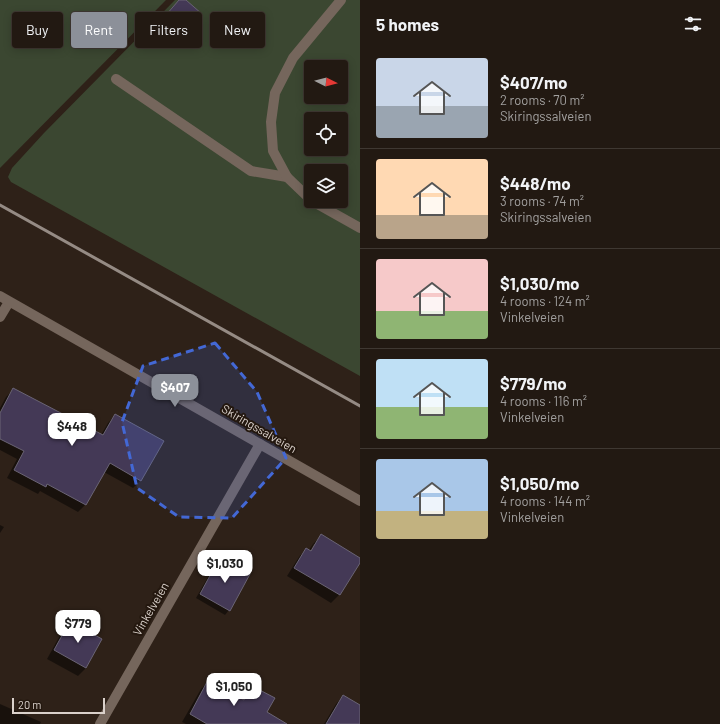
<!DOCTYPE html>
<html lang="en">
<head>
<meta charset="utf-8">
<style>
	:root { --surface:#221912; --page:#2e2620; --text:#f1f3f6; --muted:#a2a09f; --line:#3f3832; --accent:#8c9099 }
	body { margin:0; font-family:Barlow,sans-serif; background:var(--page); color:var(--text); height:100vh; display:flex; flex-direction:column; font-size:15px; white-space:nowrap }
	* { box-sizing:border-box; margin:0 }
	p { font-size:13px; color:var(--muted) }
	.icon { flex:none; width:22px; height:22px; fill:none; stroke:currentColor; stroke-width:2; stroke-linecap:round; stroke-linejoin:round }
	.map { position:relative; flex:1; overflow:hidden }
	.drawer { display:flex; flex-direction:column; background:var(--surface); width:360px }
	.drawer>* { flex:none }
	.top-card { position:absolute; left:12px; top:12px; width:288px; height:36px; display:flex; gap:8px }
	.needle { width:26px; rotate:96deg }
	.tools { position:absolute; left:304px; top:60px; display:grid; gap:8px }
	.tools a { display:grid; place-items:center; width:44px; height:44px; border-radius:4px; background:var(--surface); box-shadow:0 2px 10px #0003,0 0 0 1px var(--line); font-size:20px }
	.scale { position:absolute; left:12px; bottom:10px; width:93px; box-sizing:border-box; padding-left:4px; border:2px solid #dad1cb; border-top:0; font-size:11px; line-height:14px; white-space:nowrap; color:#dad1cb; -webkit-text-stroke:3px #24180f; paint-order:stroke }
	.price { position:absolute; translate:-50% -34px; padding:0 9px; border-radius:8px; background:#fff; color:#222; font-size:13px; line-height:26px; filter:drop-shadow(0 1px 2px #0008) }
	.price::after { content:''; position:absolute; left:50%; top:24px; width:12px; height:9px; margin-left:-6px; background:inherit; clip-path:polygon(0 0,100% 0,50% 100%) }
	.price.current { background:var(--accent); color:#fff }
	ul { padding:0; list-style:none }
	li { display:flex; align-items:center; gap:12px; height:100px; padding:0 16px }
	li+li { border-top:1px solid var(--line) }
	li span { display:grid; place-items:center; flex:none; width:112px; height:80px; border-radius:4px; color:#555 }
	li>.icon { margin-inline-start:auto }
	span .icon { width:48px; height:48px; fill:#fffc; stroke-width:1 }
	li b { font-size:17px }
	h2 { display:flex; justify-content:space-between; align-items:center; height:48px; padding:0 16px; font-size:17px }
	.chip { padding:0 14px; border-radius:4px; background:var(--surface); box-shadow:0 2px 10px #0003,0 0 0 1px var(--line); font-size:14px; line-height:36px }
	.chip.current { background:var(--accent); color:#fff }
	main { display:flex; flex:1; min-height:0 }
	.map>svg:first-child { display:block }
	.green { fill:#3b4731; fill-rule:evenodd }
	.shadow { fill:#0007; fill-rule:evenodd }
	.building { fill:#443956; stroke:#6a6474 }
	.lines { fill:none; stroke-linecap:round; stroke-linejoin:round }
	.service { stroke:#75665c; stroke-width:10 }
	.minor { stroke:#75665c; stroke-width:10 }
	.secondary { stroke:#75665c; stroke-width:10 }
	.rail { stroke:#958b84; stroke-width:3 }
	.marked { fill:#4368d5; fill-opacity:0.2; stroke:#4368d5; stroke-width:3; stroke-dasharray:8 5; stroke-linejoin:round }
	.labels { text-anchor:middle; stroke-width:4; stroke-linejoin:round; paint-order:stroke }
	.street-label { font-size:12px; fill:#dad1cb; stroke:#24180f }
</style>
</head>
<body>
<main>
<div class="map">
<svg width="360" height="724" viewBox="0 0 360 724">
	<rect width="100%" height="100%" fill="#2e2118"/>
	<g class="green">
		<polygon points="0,0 166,0 0,168"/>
		<path d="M175,0H360V376L11,182L8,177L12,168L44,133ZM311,67H341V97H311ZM311,119H341V149H311ZM311,171H341V201H311Z"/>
	</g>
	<g class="shadow">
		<polygon points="180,0 185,0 179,39 175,43 156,27"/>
		<polygon points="14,389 101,435 108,423 115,415 163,442 140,481 133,488 104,472 85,505 78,512 40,491 38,494 7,478 17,459 0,450 0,408 6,397"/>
		<polygon points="0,525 4,527 0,533"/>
		<path d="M321,536L360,559V561L339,595L331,603L287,576L299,557L306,549L309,550L313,544ZM314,544H317L310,555L308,554Z"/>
		<polygon points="220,559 229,610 225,615 196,598 216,563"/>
		<polygon points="71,622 86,668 78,676 47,659 63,630"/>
		<polygon points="209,681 242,700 244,695 252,687 259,724 186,724 182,722 201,689"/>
		<polygon points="343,696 360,706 360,724 324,724 336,704"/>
		<polygon points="0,704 41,722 40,724 0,724"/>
	</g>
	<g class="building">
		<polygon points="179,0 186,0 202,14 180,40 160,22"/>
		<polygon points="13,388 103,435 115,414 164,441 141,481 110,463 86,505 47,484 46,487 14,470 24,451 0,439 0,413"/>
		<polygon points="321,534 360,558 360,563 340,595 294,568 306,548 311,551"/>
		<polygon points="220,557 250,574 230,611 200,594"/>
		<polygon points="70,621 102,639 86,668 54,650"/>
		<polygon points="208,680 244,700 252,686 275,698 267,712 287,724 207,724 190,714"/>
		<polygon points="343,695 360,705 360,724 326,724"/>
	</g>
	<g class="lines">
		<g class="service">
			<polyline points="116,79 251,171 287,177"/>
			<polyline points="311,200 287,177 273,151 271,122 275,93 293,58 341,0"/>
			<polyline points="312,201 360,228"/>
		</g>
		<g class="minor">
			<polyline points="0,317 9,302"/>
			<polyline points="100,724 260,444"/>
		</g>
		<polyline class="secondary" points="0,296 360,501"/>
		<polyline class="rail" points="0,205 360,406"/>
	</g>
	<path class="marked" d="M215,343L257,392L286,458L232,518L179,517L137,488L122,422L143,366Z"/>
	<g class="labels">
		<g class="street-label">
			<text transform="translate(259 429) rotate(30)" y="4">Skiringssalveien</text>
			<text transform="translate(151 609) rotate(-60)" y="4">Vinkelveien</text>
		</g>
	</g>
</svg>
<div class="tools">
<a><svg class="needle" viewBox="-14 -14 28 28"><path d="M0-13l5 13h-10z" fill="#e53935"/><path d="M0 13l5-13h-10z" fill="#a2a09f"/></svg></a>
<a><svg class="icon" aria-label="locate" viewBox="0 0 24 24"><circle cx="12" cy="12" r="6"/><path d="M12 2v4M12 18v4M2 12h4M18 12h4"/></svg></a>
<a><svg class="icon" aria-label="layers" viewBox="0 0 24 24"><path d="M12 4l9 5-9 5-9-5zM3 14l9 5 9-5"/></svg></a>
</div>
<div class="scale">20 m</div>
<b class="price current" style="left:175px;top:408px">$407</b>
<b class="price" style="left:72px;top:447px">$448</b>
<b class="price" style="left:225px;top:584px">$1,030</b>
<b class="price" style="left:78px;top:644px">$779</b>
<b class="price" style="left:234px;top:707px">$1,050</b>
<div class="top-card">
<a class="chip">Buy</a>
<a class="chip current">Rent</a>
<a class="chip">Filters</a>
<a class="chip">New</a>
</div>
</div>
<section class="drawer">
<h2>5 homes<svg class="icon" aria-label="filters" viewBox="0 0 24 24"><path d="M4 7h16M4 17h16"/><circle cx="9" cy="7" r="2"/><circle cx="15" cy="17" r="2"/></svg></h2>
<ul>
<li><span style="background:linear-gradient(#c9d6e8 60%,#9aa5b1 0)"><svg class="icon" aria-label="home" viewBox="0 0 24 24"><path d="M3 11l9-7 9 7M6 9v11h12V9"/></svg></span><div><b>$407/mo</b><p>2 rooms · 70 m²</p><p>Skiringssalveien</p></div></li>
<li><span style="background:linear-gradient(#ffd9b3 70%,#b9a48a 0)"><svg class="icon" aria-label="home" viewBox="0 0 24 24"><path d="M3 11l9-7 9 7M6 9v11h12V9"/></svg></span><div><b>$448/mo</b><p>3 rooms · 74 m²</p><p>Skiringssalveien</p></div></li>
<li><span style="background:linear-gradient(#f6c9c9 65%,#8fb573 0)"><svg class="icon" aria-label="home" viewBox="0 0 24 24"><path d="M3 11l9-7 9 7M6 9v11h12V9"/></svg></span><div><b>$1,030/mo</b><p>4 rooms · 124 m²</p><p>Vinkelveien</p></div></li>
<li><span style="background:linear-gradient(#bfe0f5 60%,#8fb573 0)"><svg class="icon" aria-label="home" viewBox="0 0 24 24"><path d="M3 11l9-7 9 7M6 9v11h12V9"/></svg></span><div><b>$779/mo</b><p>4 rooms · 116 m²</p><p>Vinkelveien</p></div></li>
<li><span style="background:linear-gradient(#a9c7e8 65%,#c2b280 0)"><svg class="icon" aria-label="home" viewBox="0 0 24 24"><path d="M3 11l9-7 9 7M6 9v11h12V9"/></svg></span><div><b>$1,050/mo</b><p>4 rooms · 144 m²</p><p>Vinkelveien</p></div></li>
</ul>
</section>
</main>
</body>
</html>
